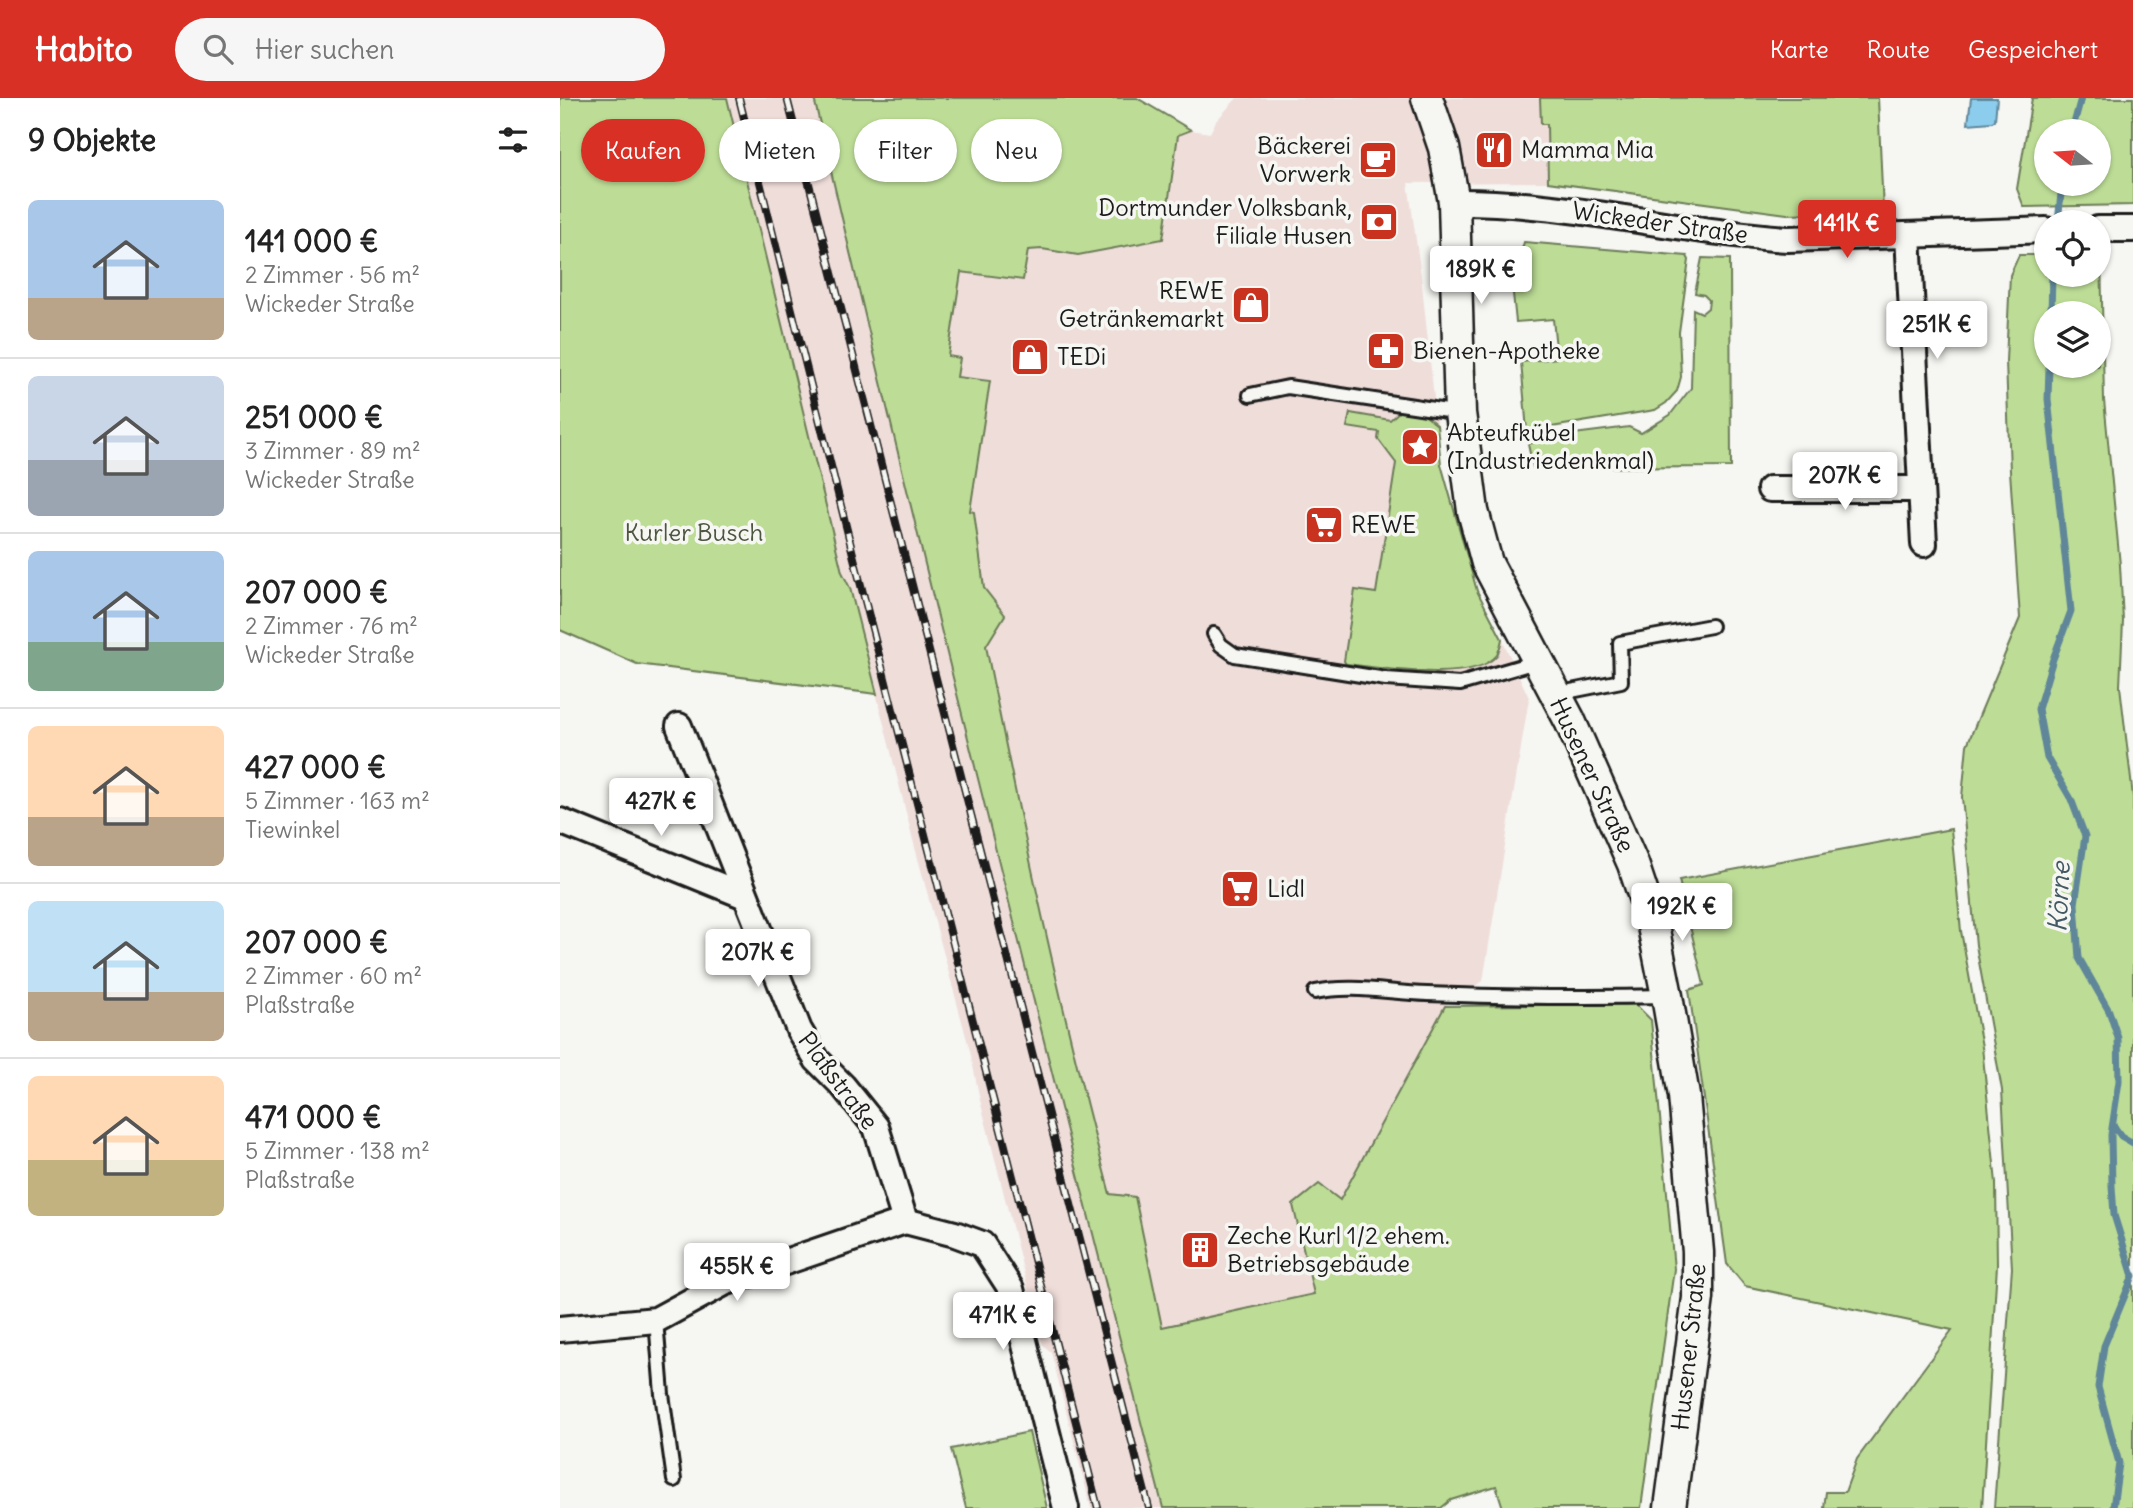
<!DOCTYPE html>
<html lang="de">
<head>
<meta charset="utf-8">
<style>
	:root { --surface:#fff; --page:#f6f6f6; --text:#222; --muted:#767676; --line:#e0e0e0; --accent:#d93025 }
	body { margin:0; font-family:Delius,sans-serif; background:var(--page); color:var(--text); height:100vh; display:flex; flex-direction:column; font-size:26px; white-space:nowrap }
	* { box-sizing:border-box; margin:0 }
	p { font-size:23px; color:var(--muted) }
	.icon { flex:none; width:38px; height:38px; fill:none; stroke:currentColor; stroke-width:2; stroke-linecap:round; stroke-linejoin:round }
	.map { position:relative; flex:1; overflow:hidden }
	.panel { display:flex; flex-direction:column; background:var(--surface); width:560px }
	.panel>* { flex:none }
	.hud { position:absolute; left:21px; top:21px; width:665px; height:63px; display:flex; gap:14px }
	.needle { width:46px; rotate:287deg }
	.fabs { position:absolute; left:1474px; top:21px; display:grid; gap:14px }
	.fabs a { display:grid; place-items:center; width:77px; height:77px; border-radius:50%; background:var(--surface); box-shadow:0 2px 5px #0004; font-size:35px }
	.price { position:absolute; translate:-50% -60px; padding:0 16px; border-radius:7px; background:#fff; color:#222; font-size:23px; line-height:46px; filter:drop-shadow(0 2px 4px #0008) }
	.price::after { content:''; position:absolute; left:50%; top:42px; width:21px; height:16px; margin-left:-10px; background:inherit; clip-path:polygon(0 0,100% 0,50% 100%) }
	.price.selected { background:var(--accent); color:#fff }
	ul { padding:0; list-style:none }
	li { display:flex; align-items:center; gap:21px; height:175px; padding:0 28px }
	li+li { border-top:2px solid var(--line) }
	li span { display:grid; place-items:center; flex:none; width:196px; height:140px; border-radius:10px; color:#555 }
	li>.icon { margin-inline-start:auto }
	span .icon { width:84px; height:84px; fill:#fffc; stroke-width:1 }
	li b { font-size:30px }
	h2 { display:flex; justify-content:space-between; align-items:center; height:84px; padding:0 28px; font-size:30px }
	.pill { padding:0 24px; border-radius:32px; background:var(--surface); box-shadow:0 2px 5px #0004; font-size:24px; line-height:63px }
	.pill.selected { background:var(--accent); color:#fff }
	header { display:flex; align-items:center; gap:42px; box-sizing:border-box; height:98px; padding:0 35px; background:var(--accent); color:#fff }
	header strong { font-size:33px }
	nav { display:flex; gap:38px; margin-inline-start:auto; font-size:24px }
	.search { width:490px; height:63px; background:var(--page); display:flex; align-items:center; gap:18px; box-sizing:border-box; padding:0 24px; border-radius:38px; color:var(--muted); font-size:26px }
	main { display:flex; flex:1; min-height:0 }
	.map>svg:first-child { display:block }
	.built { fill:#efddd9 }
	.green { fill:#bddd96; stroke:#6c7c59; stroke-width:2; fill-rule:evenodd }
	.water { fill:#8ccded; stroke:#5f8699; stroke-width:2 }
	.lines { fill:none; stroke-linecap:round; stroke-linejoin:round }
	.stream { stroke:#5f8699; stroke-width:7 }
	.service-casing { stroke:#1c1c1c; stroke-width:18 }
	.minor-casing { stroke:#1c1c1c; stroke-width:30 }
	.tertiary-casing { stroke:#1c1c1c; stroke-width:35 }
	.service { stroke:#f6f6f2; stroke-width:12 }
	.minor { stroke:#f6f6f2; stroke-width:24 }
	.tertiary { stroke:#f6f6f2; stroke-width:30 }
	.rail-casing { stroke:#1c1c1c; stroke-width:8 }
	.rail { stroke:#f6f6f2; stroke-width:5; stroke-dasharray:16; stroke-linecap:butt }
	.labels { text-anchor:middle; stroke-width:7; stroke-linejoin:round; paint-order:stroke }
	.poi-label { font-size:24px; fill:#1c1c1c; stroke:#f6f6f2; text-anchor:start }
	.street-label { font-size:24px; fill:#1c1c1c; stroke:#f6f6f2 }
	.park-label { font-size:24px; fill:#4c5641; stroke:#f6f6f2 }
	.water-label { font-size:26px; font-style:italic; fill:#435a65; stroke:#f6f6f2 }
</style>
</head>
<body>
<header>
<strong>Habito</strong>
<div class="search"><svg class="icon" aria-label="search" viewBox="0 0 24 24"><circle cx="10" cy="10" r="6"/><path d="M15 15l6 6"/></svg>Hier suchen</div>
<nav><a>Karte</a><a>Route</a><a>Gespeichert</a></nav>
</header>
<main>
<section class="panel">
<h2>9 Objekte<svg class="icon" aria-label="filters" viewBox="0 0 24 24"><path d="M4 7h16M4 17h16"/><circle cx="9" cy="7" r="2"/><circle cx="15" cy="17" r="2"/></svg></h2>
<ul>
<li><span style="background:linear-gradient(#a9c7e8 70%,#b9a48a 0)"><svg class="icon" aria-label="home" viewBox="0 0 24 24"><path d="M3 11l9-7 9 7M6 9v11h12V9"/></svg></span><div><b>141 000 €</b><p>2 Zimmer · 56 m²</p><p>Wickeder Straße</p></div></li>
<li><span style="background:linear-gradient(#c9d6e8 60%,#9aa5b1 0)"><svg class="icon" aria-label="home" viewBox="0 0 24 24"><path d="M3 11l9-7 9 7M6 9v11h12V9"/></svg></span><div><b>251 000 €</b><p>3 Zimmer · 89 m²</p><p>Wickeder Straße</p></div></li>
<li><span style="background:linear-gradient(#a9c7e8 65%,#7fa58c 0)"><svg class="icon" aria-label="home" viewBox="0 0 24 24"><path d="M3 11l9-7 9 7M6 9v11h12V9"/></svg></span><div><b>207 000 €</b><p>2 Zimmer · 76 m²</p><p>Wickeder Straße</p></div></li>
<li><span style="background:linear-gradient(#ffd9b3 65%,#b9a48a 0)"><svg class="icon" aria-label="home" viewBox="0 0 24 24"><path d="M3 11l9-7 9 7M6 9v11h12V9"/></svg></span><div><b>427 000 €</b><p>5 Zimmer · 163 m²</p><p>Tiewinkel</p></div></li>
<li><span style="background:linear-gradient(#bfe0f5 65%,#b9a48a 0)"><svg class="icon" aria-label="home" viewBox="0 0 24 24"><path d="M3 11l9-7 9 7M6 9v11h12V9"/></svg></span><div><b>207 000 €</b><p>2 Zimmer · 60 m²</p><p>Plaßstraße</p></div></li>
<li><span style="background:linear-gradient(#ffd9b3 60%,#c2b280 0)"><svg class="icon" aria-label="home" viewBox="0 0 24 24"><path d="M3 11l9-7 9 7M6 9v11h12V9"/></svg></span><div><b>471 000 €</b><p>5 Zimmer · 138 m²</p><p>Plaßstraße</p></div></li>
</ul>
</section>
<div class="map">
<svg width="1573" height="1410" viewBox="0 0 1573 1410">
	<rect width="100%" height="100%" fill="#f6f6f2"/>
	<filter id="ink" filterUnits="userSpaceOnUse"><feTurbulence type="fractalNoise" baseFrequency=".0143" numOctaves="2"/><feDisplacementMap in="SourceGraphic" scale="14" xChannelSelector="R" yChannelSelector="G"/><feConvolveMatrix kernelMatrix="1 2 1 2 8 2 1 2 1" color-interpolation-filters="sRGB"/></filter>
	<g filter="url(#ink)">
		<g class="built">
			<polygon points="167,0 254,0 303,213 495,986 603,1410 531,1410 491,1254 482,1246 420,1002 410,953 353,742 290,491 282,474"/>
			<polygon points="677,0 986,0 988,84 848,85 861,178 881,366 917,493 942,541 969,600 923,883 885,908 780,1103 755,1196 602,1229 575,1099 550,1096 519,981 451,676 426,548 336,168 482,151 518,157 607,118 618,37 631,32 650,35 656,23"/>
		</g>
		<g class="green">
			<polygon points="0,0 167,0 276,449 282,474 290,490 317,596 77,566 0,532"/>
			<path d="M254,0H577L631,32L618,37L603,141L518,157L482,151L468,152L463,182L401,174L388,258L400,260L397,279L430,283L410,413L414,414L424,490L445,517L426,548C462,732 501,915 550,1096L575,1099L602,1229L754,1196L733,1107L759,1086L780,1102L885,908L1075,906L1091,922L1114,1171L1081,1410H943L936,1388L891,1402L881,1410H603C483,941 363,472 254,0Z"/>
			<polygon points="980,0 1318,0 1323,113 1227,116 988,84 987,26 981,26"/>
			<path d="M1472,0H1573V107L1464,109L1457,91ZM1486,33H1538V86H1486Z"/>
			<polygon points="964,144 1127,158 1129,162 1119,234 1121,279 1117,293 1106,305 1095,312 967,333 961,264 997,260 993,221 956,224 952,186"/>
			<path d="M1538,153H1541L1544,302L1560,467L1563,523L1560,588L1573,699V1410H1434L1452,1170L1442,992L1416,847L1402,699L1407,647L1460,520L1450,373L1446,263L1450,177L1459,157H1486V177H1538ZM1486,215H1538V268H1486Z"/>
			<polygon points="1142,160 1170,161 1171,369 973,370 968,346 1006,337 1069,329 1081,335 1110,317 1131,290 1133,211 1142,215 1148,210 1149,202 1144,197 1135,195"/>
			<path d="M840,313L862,315L877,327L881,366L917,493L942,541C941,546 939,553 937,557C914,586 820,570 786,566L784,563L795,492L816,495L836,365L818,341L819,334L787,329L790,315L830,322Z"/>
			<polygon points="1391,731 1401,833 1422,949 1436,1085 1437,1167 1422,1410 1264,1410 1266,1394 1285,1394 1297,1361 1392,1232 1185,1188 1167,1166 1129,892 1144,887 1119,782"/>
			<polygon points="469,1334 487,1410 406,1410 391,1351"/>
		</g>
		<polygon class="water" points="1411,0 1437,0 1435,22 1432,24 1408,26"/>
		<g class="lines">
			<g class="stream">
				<polyline points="1512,33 1521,0"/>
				<polyline points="1498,124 1502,86"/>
				<polyline points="1491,215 1492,177"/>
				<polyline points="1489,268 1488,301 1511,513 1493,561 1478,611 1487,660 1511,701 1525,738 1515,806 1519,860 1549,913 1558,940 1559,983 1551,1037 1552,1088 1554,1117 1573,1178 1544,1248 1538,1289 1559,1365 1553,1410"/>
				<polyline points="1553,1027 1561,1038 1573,1045"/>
			</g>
			<g class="service-casing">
				<g id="service">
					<polyline points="690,297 728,289 900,315"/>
					<polyline points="654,536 661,547 675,557 826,581 900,586 979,563"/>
					<polyline points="996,596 1061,583 1060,545 1151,528"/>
					<path d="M755,894C793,886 829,895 867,896C947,899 1027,900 1107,898"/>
					<polyline points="96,1222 102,1296 114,1382"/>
				</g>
			</g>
			<g class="minor-casing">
				<g id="minor">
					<path d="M894,104C1007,103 1116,134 1228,141L1486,132"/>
					<polyline points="1538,131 1573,131"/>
					<polyline points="1348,137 1364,446"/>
					<polyline points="1210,391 1360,391"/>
					<polyline points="119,628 239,932 257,962 283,988 316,1029 345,1123"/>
					<polyline points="0,723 185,798"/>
					<polyline points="345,1123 395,1136 422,1146 451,1191 506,1410"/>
					<polyline points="0,1231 96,1222 164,1185 345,1123"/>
				</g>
			</g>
			<g class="tertiary-casing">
				<polyline id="tertiary" points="867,0 884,50 894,104 900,315 913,413 927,465 1010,623 1073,766 1092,823 1107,898 1124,998 1138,1154 1138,1200 1110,1410"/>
			</g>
			<use href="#service" class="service"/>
			<use href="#minor" class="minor"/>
			<use href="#tertiary" class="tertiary"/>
			<g class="rail-casing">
				<g id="rail">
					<polyline points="179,0 294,460 538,1410"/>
					<polyline points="227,0 589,1410"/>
				</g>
			</g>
			<use href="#rail" class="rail"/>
		</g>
	</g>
	<defs>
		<g id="restaurant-square" transform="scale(2.0125)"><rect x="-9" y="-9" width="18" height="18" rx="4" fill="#c8321e" stroke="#f6f6f2"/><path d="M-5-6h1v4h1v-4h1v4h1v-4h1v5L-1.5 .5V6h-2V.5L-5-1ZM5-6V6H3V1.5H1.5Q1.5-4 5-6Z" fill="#fff"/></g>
		<g id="cafe-square" transform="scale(2.0125)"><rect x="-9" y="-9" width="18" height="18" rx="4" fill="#c8321e" stroke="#f6f6f2"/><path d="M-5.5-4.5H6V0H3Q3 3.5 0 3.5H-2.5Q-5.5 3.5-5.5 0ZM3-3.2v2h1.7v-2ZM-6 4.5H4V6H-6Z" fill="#fff"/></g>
		<g id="bank-square" transform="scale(2.0125)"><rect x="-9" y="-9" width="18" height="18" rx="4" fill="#c8321e" stroke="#f6f6f2"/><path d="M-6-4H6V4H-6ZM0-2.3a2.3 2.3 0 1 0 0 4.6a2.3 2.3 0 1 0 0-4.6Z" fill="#fff"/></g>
		<g id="shop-square" transform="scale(2.0125)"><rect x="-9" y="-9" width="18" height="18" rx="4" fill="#c8321e" stroke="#f6f6f2"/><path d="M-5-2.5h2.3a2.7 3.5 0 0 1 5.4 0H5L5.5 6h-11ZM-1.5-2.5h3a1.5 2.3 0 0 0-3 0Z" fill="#fff"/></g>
		<g id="pharmacy-square" transform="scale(2.0125)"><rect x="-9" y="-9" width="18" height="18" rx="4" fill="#c8321e" stroke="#f6f6f2"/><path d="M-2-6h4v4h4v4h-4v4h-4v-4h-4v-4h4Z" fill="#fff"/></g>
		<g id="sight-square" transform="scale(2.0125)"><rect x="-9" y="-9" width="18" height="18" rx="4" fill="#c8321e" stroke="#f6f6f2"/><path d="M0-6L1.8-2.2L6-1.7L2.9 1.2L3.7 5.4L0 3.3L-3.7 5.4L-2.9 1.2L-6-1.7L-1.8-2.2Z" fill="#fff"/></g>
		<g id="supermarket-square" transform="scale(2.0125)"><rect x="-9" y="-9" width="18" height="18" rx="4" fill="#c8321e" stroke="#f6f6f2"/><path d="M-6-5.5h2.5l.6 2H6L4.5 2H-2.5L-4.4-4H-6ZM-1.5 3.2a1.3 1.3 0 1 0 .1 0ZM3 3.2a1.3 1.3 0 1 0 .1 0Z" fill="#fff"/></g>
		<g id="building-square" transform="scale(2.0125)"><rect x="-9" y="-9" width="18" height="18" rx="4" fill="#c8321e" stroke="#f6f6f2"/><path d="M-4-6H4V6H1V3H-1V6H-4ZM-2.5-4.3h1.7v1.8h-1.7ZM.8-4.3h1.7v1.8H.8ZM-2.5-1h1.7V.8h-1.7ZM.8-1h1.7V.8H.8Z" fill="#fff"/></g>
	</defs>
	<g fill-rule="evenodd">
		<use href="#restaurant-square" x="934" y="52"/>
		<use href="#cafe-square" x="818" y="62"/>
		<use href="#bank-square" x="819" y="124"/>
		<use href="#shop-square" x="691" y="207"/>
		<use href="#pharmacy-square" x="826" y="253"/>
		<use href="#shop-square" x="470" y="259"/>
		<use href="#sight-square" x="860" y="349"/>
		<use href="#supermarket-square" x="764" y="427"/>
		<use href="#supermarket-square" x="680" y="791"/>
		<use href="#building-square" x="640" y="1152"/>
	</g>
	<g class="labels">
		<g class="poi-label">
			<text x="791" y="56" text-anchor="end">Bäckerei<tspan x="791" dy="28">Vorwerk</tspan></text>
			<text x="961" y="60">Mamma Mia</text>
			<text x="792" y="118" text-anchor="end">Dortmunder Volksbank,<tspan x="792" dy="28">Filiale Husen</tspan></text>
			<text x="664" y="201" text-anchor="end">REWE<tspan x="664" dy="28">Getränkemarkt</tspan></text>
			<text x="853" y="261">Bienen-Apotheke</text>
			<text x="497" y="267">TEDi</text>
			<text x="887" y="343">Abteufkübel<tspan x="887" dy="28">(Industriedenkmal)</tspan></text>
			<text x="791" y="435">REWE</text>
			<text x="707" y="799">Lidl</text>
			<text x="667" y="1146">Zeche Kurl 1/2 ehem.<tspan x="667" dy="28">Betriebsgebäude</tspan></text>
		</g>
		<g class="street-label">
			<text transform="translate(1100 125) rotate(8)" y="8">Wickeder Straße</text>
			<text transform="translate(1032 677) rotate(65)" y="8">Husener Straße</text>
			<text transform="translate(278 983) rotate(53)" y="8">Plaßstraße</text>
			<text transform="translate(1129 1249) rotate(-84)" y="8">Husener Straße</text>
		</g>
		<g class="park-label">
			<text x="134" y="443">Kurler Busch</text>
		</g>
		<g class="water-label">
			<text transform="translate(1499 799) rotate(-87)" y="9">Körne</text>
		</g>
	</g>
</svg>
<div class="fabs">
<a><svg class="needle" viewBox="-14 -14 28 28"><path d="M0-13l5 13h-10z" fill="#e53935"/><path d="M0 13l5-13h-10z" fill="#767676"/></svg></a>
<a><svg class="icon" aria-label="locate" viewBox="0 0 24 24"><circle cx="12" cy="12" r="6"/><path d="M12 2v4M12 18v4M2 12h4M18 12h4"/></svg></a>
<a><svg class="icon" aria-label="layers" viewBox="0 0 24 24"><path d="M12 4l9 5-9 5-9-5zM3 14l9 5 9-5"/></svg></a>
</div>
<b class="price selected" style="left:1287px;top:162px">141K €</b>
<b class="price" style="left:921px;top:208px">189K €</b>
<b class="price" style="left:1377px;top:263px">251K €</b>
<b class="price" style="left:1285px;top:414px">207K €</b>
<b class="price" style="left:101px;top:740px">427K €</b>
<b class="price" style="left:1122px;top:845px">192K €</b>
<b class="price" style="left:198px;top:891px">207K €</b>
<b class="price" style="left:177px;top:1205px">455K €</b>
<b class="price" style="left:443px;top:1254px">471K €</b>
<div class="hud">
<a class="pill selected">Kaufen</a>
<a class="pill">Mieten</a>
<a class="pill">Filter</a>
<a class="pill">Neu</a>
</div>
</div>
</main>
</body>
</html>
